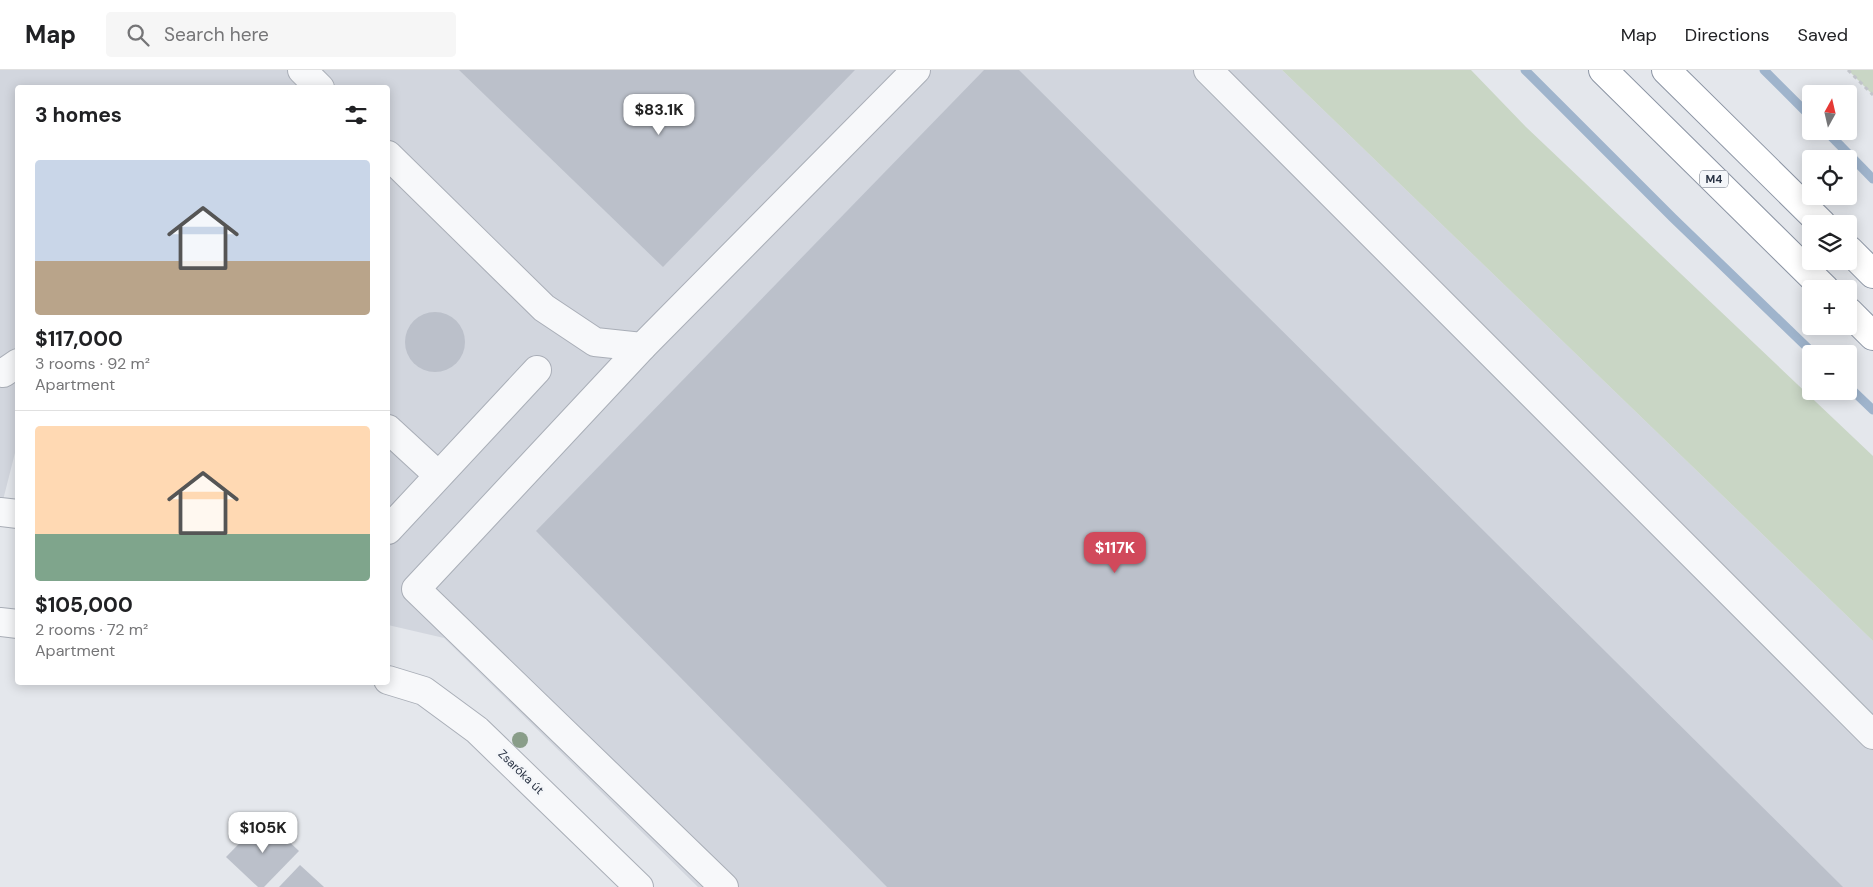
<!DOCTYPE html>
<html lang="en">
<head>
<meta charset="utf-8">
<style>
	:root { --surface:#fff; --page:#f6f6f6; --text:#202124; --muted:#757577; --line:#e0e0e0; --accent:#d1495b }
	body { margin:0; font-family:"DM Sans",sans-serif; background:var(--page); color:var(--text); height:100vh; display:flex; flex-direction:column; font-size:19px; white-space:nowrap }
	* { box-sizing:border-box; margin:0 }
	p { font-size:16px; color:var(--muted) }
	.icon { flex:none; width:28px; height:28px; fill:none; stroke:currentColor; stroke-width:2; stroke-linecap:round; stroke-linejoin:round }
	.map { position:relative; flex:1; overflow:hidden }
	.drawer { position:absolute; left:15px; top:15px; width:375px; height:600px; display:flex; flex-direction:column; background:var(--surface); border-radius:5px; box-shadow:0 2px 12px #0003 }
	.drawer>* { flex:none }
	.needle { width:32px; rotate:8deg }
	.tools { position:absolute; left:1802px; top:15px; display:grid; gap:10px }
	.tools a { display:grid; place-items:center; width:55px; height:55px; border-radius:5px; background:var(--surface); box-shadow:0 2px 12px #0003; font-size:25px }
	.price { position:absolute; translate:-50% -42px; padding:0 11px; border-radius:10px; background:#fff; color:#222; font-size:16px; line-height:32px; filter:drop-shadow(0 1px 2px #0008) }
	.price::after { content:''; position:absolute; left:50%; top:30px; width:15px; height:11px; margin-left:-8px; background:inherit; clip-path:polygon(0 0,100% 0,50% 100%) }
	.price.selected { background:var(--accent); color:#fff }
	ul { padding:0; list-style:none }
	li { display:grid; align-content:center; gap:10px; height:265px; padding:0 20px }
	li+li { border-top:1px solid var(--line) }
	li span { display:grid; place-items:center; height:155px; border-radius:5px; color:#555 }
	li>.icon { margin-inline-start:auto }
	span .icon { width:90px; height:90px; fill:#fffc; stroke-width:1 }
	li b { font-size:21px }
	h2 { display:flex; justify-content:space-between; align-items:center; height:60px; padding:0 20px; font-size:21px }
	header { display:flex; align-items:center; gap:30px; box-sizing:border-box; height:70px; padding:0 25px; background:var(--surface); border-bottom:1px solid var(--line) }
	header strong { font-size:24px }
	nav { display:flex; gap:28px; margin-inline-start:auto; font-size:18px }
	.search { width:350px; height:45px; background:var(--page); display:flex; align-items:center; gap:12px; box-sizing:border-box; padding:0 18px; border-radius:5px; color:var(--muted); font-size:19px }
	.map>svg:first-child { display:block }
	.built { fill:#d2d6de }
	.green { fill:#c9d6c5 }
	.lines { fill:none; stroke-linecap:round; stroke-linejoin:round }
	.stream { stroke:#9fb4cc; stroke-width:9 }
	.building { fill:#bbc0ca }
	.minor-casing { stroke:#a9aeb7; stroke-width:30 }
	.highway-casing { stroke:#8b94a3; stroke-width:30 }
	.path { stroke:#c2c5cb; stroke-width:3; stroke-dasharray:4 4; stroke-linecap:butt }
	.minor { stroke:#f7f8fa; stroke-width:28 }
	.highway { stroke:#fff; stroke-width:28 }
	.tree { fill:#899d89 }
	.labels { text-anchor:middle; stroke-width:5; stroke-linejoin:round; paint-order:stroke }
	.shield { fill:#f4f6f9; stroke:#676e7b; stroke-width:1 }
	.shield-label { font-size:11px; font-weight:bold; fill:#2b3445 }
	.street-label { font-size:12px; fill:#2b3445; stroke:#f4f6f9 }
</style>
</head>
<body>
<header>
<strong>Map</strong>
<div class="search"><svg class="icon" aria-label="search" viewBox="0 0 24 24"><circle cx="10" cy="10" r="6"/><path d="M15 15l6 6"/></svg>Search here</div>
<nav><a>Map</a><a>Directions</a><a>Saved</a></nav>
</header>
<div class="map">
<svg width="1873" height="817" viewBox="0 0 1873 817">
	<rect width="100%" height="100%" fill="#e4e7ec"/>
	<polygon class="built" points="0,0 1282,0 1873,571 1873,817 698,817 444,568 388,555 388,18 18,18 18,371 0,442"/>
	<g class="green">
		<polygon points="1282,0 1471,0 1526,57 1873,386 1873,571"/>
		<polygon points="1848,0 1873,0 1873,25"/>
	</g>
	<g class="lines">
		<g class="stream">
			<polyline points="1525,0 1673,148 1814,284"/>
			<polyline points="1764,0 1811,47"/>
			<polyline points="1826,61 1873,109"/>
			<polyline points="1849,317 1873,340"/>
		</g>
	</g>
	<g class="building">
		<polygon points="459,0 855,0 663,197"/>
		<polygon points="984,0 1019,0 1843,817 887,817 536,461"/>
		<circle cx="435" cy="272" r="30"/>
		<polygon points="264,748 299,781 264,817 258,817 226,787"/>
		<polygon points="300,795 324,817 279,817"/>
	</g>
	<g class="lines">
		<g class="minor-casing">
			<g id="minor">
				<polyline points="302,0 320,18"/>
				<polyline points="1208,0 1873,665"/>
				<polyline points="388,85 544,238 595,272 642,277 916,0"/>
				<polyline points="642,277 416,519 724,817"/>
				<polyline points="0,302 3,303 18,293"/>
				<polyline points="388,359 438,405"/>
				<polyline points="0,442 18,444"/>
				<polyline points="388,460 537,300"/>
				<polyline points="0,552 18,554"/>
				<polyline points="388,610 424,621 477,660 639,817"/>
			</g>
		</g>
		<g class="highway-casing">
			<g id="highway">
				<polyline points="1603,0 1825,219"/>
				<polyline points="1666,0 1822,154"/>
				<polyline points="1849,180 1873,204"/>
				<polyline points="1849,242 1873,266"/>
			</g>
		</g>
		<polyline class="path" points="1848,0 1873,25"/>
		<use href="#minor" class="minor"/>
		<use href="#highway" class="highway"/>
	</g>
	<circle class="tree" cx="520" cy="670" r="8"/>
	<g class="labels">
		<rect class="shield" x="1700" y="100.5" width="28" height="17" rx="4"/>
		<g class="shield-label">
			<text x="1714" y="113">M4</text>
		</g>
		<g class="street-label">
			<text transform="translate(521 702) rotate(44)" y="4">Zsaróka út</text>
		</g>
	</g>
</svg>
<div class="tools">
<a><svg class="needle" viewBox="-14 -14 28 28"><path d="M0-13l5 13h-10z" fill="#e53935"/><path d="M0 13l5-13h-10z" fill="#757577"/></svg></a>
<a><svg class="icon" aria-label="locate" viewBox="0 0 24 24"><circle cx="12" cy="12" r="6"/><path d="M12 2v4M12 18v4M2 12h4M18 12h4"/></svg></a>
<a><svg class="icon" aria-label="layers" viewBox="0 0 24 24"><path d="M12 4l9 5-9 5-9-5zM3 14l9 5 9-5"/></svg></a>
<a>+</a>
<a>−</a>
</div>
<b class="price" style="left:659px;top:66px">$83.1K</b>
<b class="price selected" style="left:1115px;top:504px">$117K</b>
<b class="price" style="left:263px;top:784px">$105K</b>
<section class="drawer">
<h2>3 homes<svg class="icon" aria-label="filters" viewBox="0 0 24 24"><path d="M4 7h16M4 17h16"/><circle cx="9" cy="7" r="2"/><circle cx="15" cy="17" r="2"/></svg></h2>
<ul>
<li><span style="background:linear-gradient(#c9d6e8 65%,#b9a48a 0)"><svg class="icon" aria-label="home" viewBox="0 0 24 24"><path d="M3 11l9-7 9 7M6 9v11h12V9"/></svg></span><div><b>$117,000</b><p>3 rooms · 92 m²</p><p>Apartment</p></div></li>
<li><span style="background:linear-gradient(#ffd9b3 70%,#7fa58c 0)"><svg class="icon" aria-label="home" viewBox="0 0 24 24"><path d="M3 11l9-7 9 7M6 9v11h12V9"/></svg></span><div><b>$105,000</b><p>2 rooms · 72 m²</p><p>Apartment</p></div></li>
</ul>
</section>
</div>
</body>
</html>
